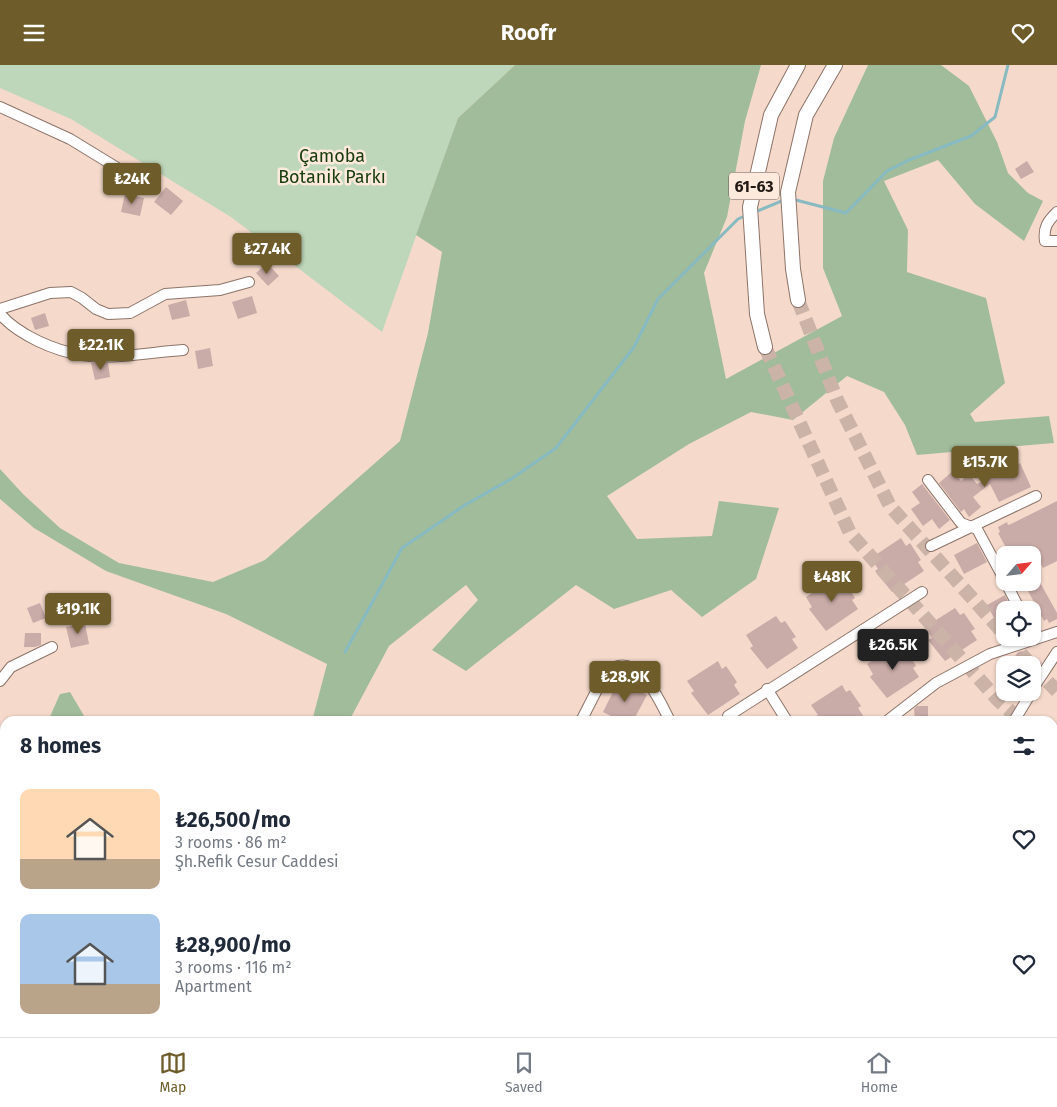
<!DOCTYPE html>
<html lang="en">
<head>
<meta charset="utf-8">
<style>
	:root { --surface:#fff; --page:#f6f6f7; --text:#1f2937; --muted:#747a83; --line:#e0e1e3; --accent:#6e5d2b }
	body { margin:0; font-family:"Fira Sans",sans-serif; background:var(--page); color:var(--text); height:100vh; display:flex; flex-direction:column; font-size:19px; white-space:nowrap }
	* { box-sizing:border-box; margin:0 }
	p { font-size:16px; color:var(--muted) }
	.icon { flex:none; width:28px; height:28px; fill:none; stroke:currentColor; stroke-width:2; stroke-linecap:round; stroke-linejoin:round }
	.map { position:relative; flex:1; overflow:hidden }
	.sheet { position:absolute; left:0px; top:651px; width:1058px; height:321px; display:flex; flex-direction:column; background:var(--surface); border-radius:15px 15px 0 0; box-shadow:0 1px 4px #0004 }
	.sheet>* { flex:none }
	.needle { width:32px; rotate:62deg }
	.tools { position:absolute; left:996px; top:481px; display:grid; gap:10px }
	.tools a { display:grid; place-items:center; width:45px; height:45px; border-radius:10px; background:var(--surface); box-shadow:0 1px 4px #0004; font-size:25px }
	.price { position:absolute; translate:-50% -42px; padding:0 11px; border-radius:5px; background:var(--accent); color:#fff; font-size:16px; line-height:32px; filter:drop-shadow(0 1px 2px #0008) }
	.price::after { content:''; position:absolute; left:50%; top:30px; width:15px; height:11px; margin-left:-8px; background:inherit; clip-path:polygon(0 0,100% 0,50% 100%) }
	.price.current { background:#222; color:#fff }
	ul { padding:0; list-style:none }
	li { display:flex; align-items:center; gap:15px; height:125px; padding:0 20px }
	li span { display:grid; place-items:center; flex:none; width:140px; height:100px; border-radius:10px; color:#555 }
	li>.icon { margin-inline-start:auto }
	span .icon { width:60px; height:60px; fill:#fffc; stroke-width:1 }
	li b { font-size:21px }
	h2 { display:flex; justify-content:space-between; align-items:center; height:60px; padding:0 20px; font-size:21px }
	header { display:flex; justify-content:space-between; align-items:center; height:65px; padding:0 20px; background:var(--accent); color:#fff; font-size:22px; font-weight:700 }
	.tabs { display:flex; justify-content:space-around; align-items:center; height:70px; border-top:1px solid var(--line); background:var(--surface); font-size:14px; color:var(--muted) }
	.tabs a { display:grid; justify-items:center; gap:2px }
	.tabs .current { color:var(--accent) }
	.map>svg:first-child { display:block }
	.green { fill:#bed6b9 }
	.forest { fill:#a1bc9b }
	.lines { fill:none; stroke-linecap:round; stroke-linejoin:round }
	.stream { stroke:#87bac1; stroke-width:3 }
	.building { fill:#c9aba7 }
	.major-tunnel { stroke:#cbb3a7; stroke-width:14; stroke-dasharray:14 7; stroke-linecap:butt }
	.minor-casing { stroke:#8c7468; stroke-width:12 }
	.major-casing { stroke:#8c7468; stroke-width:16 }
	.minor { stroke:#fff; stroke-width:10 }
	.major { stroke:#fff; stroke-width:14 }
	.labels { text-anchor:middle; stroke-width:5; stroke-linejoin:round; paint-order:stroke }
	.shield { fill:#fee9dd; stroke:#645750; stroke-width:1 }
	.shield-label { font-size:16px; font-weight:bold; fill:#221914 }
	.park-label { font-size:18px; fill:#183c0e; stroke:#fee9dd }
</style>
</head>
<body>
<header><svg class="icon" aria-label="menu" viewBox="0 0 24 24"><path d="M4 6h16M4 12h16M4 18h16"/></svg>Roofr<svg class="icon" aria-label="heart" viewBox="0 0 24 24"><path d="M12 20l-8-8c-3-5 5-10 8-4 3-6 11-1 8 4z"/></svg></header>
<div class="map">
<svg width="1057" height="972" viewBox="0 0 1057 972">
	<rect width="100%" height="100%" fill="#f5dacc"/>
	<polygon class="green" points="0,0 515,0 458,53 382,267 231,152 71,54 0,23"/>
	<g class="forest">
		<polygon points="515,0 761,0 745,56 727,152 704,208 726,314 842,251 823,203 823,116 834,73 868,0 941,0 969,21 997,77 1008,108 1028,128 1043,136 1024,176 975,139 938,95 884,116 908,165 907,207 986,233 1005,318 970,349 975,357 1049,351 1054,378 917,390 905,360 884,327 847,311 793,355 751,347 689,379 607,431 637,474 712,471 719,436 779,443 756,514 702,552 671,525 614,544 576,520 466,606 432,585 478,535 466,520 389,581 349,656 312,656 327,599 226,549 106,506 34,463 0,434 0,404 23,429 60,463 119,498 213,517 265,495 400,376 428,268 442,187 416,170 458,53"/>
		<polygon points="70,627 87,656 48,656 60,629"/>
		<polygon points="5,714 5,943 0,944 0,718"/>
	</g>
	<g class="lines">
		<g class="stream">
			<polyline points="792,134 846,148 887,106 909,95 971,71 995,52 1008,0"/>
			<polyline points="755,147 784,135"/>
			<polyline points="345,587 402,483 465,440 511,414 556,383 634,282 658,234 738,154 747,150"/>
		</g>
	</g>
	<g class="building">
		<polygon points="1027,96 1034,107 1021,114 1015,104"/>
		<polygon points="166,122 183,136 171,150 154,137"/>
		<polygon points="125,129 144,133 140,151 121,147"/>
		<polygon points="267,198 279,211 268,221 256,208"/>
		<polygon points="252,231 257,248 238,254 232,237"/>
		<polygon points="186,235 190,251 172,255 168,240"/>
		<polygon points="45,248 49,261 35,265 31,253"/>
		<polygon points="210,283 213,301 198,304 195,286"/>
		<polygon points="91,298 108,298 110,312 95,315"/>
		<polygon points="1020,398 1031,422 999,437 990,419 973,432 981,442 969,452 964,444 961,447 939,418 953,406 961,416 969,409 977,419"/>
		<polygon points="922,419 950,455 939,464 932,454 923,461 911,444 920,438 912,427"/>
		<polygon points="1057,436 1057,496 1043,503 1036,490 1010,490 998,468 1000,467 998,462 1007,457 1008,460 1011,459"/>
		<polygon points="901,473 906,481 910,478 921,495 918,497 924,506 892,527 875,506 878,504 871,493"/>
		<polygon points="977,478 987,497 964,509 954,490"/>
		<polygon points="836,512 841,519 845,517 855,533 852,535 858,544 826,566 809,544 812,542 806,532"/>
		<polygon points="1037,512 1057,548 1057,554 1049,558 1047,554 1044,556 1027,524 1029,523 1026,518 1032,518 1032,514"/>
		<polygon points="1005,530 1012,545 1005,545 1005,573 987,540"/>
		<polygon points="40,538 46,553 33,558 27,543"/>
		<polygon points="955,543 960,550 964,548 975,564 971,566 977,575 945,596 928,575 932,573 925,562"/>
		<polygon points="776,551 781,558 785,556 796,572 792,574 798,583 767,604 750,583 753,581 746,570"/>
		<polygon points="85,558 89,579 71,583 66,562"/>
		<polygon points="25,568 41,568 41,580 35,582 24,582"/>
		<polygon points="897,579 902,587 906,584 916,601 913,603 919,612 887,633 870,612 873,609 867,599"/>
		<polygon points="1023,586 1042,598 1040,600 1016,600 1011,597 1018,587"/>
		<polygon points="718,596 722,604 726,601 737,617 734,620 740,629 708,650 691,628 694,626 687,616"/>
		<polygon points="619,615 647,630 633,656 621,656 603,647"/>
		<polygon points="842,620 846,627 850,625 861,641 858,643 864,652 858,656 808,656 818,650 811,640"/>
		<polygon points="917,641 928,641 928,656 915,656 914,644"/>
	</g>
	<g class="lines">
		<g class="major-tunnel">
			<polyline points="798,235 837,335 890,441 1005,570"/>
			<polyline points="765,282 850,468 997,634 1021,656"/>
			<polyline points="1007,573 1031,600"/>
			<polyline points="1033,602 1057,626"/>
			<polyline points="1052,686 1057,690"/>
		</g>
		<g class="minor-casing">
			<g id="minor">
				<polyline points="0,42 70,74 142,118"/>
				<path d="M1057,147C1048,156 1043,162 1045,176H1057"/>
				<polyline points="0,244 50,228 71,227 82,233 96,244 108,249 130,248 165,229 220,225 249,217"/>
				<path d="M0,249C18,270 55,286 82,290C113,295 152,287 183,285"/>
				<polyline points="928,415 961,458 977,464 1005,516"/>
				<polyline points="931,481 1036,431"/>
				<polyline points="1006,518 1020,545"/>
				<polyline points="0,616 11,602 52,582"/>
				<polyline points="767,624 787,656"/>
				<polyline points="1032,625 1057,587"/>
				<polyline points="728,651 922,527"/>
				<path d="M581,656L606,607C638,583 659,635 670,656"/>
				<polyline points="887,656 936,618 990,589 1057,567"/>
				<polyline points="1014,656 1031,628"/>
				<polyline points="589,968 612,972"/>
				<polyline points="980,968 983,972"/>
				<polyline points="19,972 33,968"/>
				<polyline points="297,972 314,968"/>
			</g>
		</g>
		<g class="major-casing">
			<g id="major">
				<polyline points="798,235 793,204 788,127 806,50 835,0"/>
				<polyline points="765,282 757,249 750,142 771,50 798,0"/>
			</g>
		</g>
		<use href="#minor" class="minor"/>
		<use href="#major" class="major"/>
	</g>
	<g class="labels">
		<rect class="shield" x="729" y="107.5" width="50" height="27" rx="4"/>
		<g class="shield-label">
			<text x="754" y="127">61-63</text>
		</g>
		<g class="park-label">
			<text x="332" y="97">Çamoba<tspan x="332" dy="21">Botanik Parkı</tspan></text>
		</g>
	</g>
</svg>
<div class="tools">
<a><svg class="needle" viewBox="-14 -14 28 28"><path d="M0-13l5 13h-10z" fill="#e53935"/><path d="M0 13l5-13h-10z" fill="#747a83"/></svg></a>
<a><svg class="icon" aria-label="locate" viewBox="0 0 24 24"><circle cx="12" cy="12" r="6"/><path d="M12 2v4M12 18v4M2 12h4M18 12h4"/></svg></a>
<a><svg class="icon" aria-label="layers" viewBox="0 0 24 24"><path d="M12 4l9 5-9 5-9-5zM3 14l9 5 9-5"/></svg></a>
</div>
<b class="price" style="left:132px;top:140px">₺24K</b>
<b class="price" style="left:267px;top:210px">₺27.4K</b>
<b class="price" style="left:101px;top:306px">₺22.1K</b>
<b class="price" style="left:985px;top:423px">₺15.7K</b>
<b class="price" style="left:832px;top:538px">₺48K</b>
<b class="price" style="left:78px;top:570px">₺19.1K</b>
<b class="price current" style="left:893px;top:606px">₺26.5K</b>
<b class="price" style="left:625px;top:638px">₺28.9K</b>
<section class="sheet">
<h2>8 homes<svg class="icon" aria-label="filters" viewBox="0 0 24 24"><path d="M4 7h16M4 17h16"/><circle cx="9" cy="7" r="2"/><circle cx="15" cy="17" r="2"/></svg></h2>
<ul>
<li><span style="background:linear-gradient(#ffd9b3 70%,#b9a48a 0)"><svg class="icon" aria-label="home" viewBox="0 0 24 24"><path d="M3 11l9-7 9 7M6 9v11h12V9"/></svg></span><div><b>₺26,500/mo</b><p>3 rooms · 86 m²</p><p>Şh.Refik Cesur Caddesi</p></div><svg class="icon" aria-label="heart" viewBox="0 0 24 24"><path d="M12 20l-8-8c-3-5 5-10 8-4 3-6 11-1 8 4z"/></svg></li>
<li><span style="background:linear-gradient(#a9c7e8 70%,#b9a48a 0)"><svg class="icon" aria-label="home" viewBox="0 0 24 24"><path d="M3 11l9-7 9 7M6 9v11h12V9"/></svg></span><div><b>₺28,900/mo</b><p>3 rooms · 116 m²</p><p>Apartment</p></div><svg class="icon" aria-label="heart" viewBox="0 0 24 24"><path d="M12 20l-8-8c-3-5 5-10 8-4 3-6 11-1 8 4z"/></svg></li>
</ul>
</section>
</div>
<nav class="tabs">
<a class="current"><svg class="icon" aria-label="map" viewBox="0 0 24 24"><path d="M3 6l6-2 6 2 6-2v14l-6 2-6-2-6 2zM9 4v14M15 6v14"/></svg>Map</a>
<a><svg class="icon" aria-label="saved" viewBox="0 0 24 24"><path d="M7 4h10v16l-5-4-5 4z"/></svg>Saved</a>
<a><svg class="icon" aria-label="home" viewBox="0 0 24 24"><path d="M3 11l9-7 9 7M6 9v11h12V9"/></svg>Home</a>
</nav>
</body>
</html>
